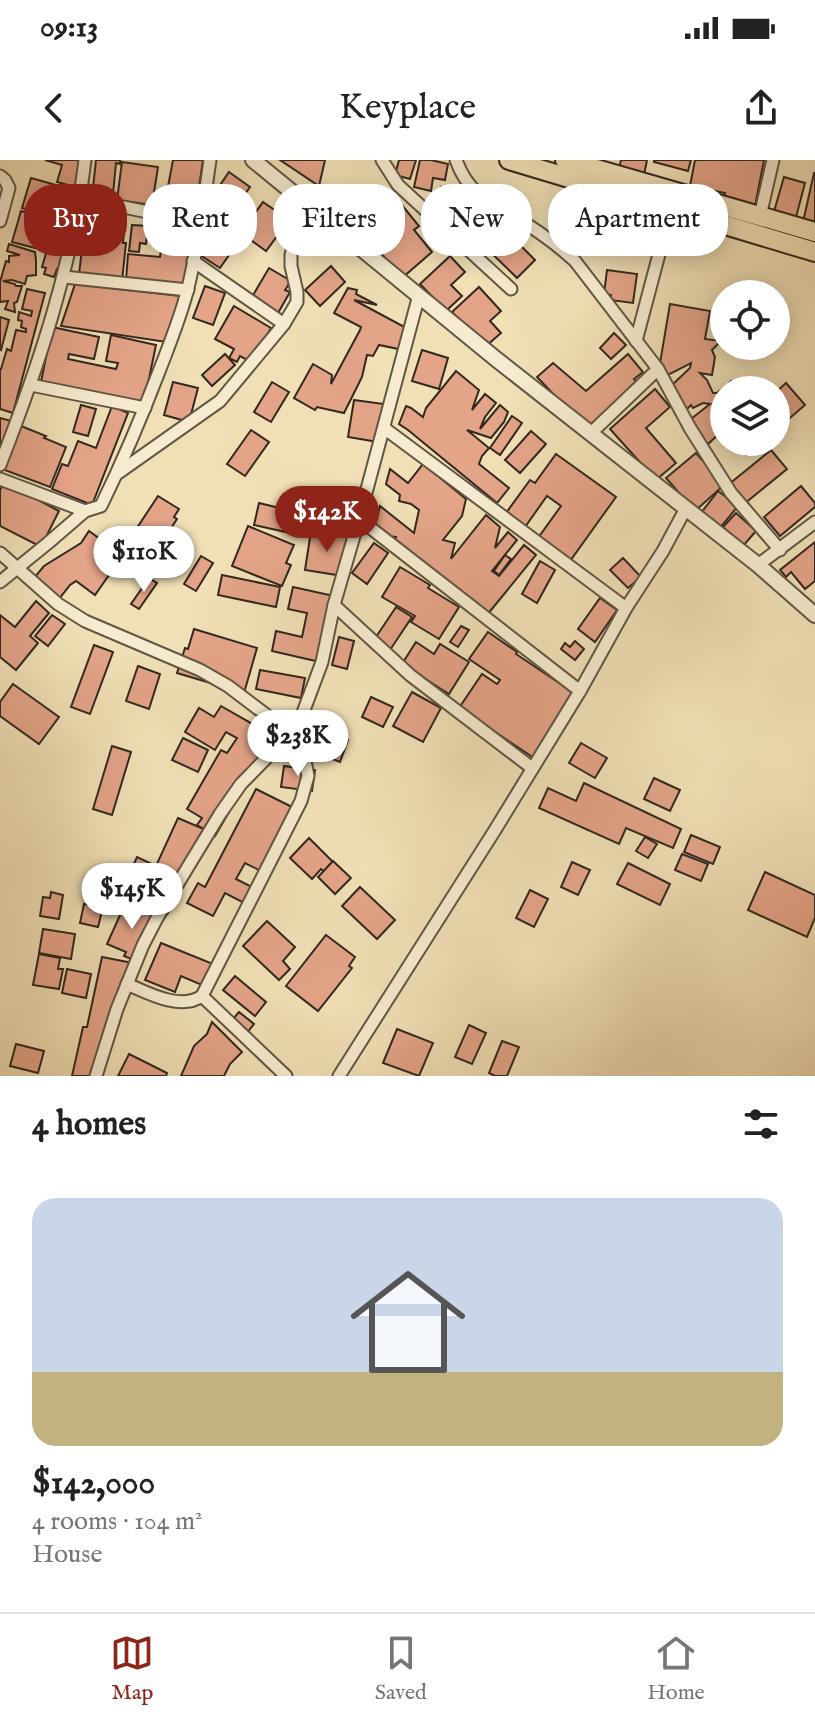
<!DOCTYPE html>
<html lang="en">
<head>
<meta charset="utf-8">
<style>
	:root { --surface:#fff; --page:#f2f2f2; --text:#222; --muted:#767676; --line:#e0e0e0; --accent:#8f2418 }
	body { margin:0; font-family:"IM FELL English",serif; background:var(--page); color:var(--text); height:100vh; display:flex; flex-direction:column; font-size:30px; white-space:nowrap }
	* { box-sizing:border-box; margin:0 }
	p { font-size:26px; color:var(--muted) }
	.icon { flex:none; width:44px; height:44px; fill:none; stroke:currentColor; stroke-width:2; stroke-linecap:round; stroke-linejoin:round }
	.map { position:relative; height:916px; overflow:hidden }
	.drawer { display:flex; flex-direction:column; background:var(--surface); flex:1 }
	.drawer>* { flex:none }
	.banner { position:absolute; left:24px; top:24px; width:768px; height:72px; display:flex; gap:16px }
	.controls { position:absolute; left:710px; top:120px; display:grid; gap:16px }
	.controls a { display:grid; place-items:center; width:80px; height:80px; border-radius:50%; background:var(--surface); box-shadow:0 4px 20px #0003; font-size:40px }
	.price { position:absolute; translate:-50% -68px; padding:0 18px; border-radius:28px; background:#fff; color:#222; font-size:26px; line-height:52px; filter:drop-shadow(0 2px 4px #0008) }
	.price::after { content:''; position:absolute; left:50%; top:48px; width:24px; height:18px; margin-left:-12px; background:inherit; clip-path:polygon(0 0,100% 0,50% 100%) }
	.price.active { background:var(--accent); color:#fff }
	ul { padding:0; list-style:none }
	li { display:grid; align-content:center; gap:16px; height:424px; padding:0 32px }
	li+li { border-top:2px solid var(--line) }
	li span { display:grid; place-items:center; height:248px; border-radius:24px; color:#555 }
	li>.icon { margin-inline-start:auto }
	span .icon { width:144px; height:144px; fill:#fffc; stroke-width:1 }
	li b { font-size:34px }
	h2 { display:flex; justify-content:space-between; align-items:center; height:96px; padding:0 32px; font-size:34px }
	.tag { padding:0 28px; border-radius:32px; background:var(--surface); box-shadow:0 4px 20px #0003; font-size:28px; line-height:72px }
	.tag.active { background:var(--accent); color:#fff }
	.status { display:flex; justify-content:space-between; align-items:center; height:56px; padding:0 40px; background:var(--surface); direction:ltr }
	.status svg { height:22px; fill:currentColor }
	header { display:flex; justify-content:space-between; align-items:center; height:104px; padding:0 32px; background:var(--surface); font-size:36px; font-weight:600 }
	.tabs { display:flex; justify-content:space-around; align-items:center; height:112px; border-top:2px solid var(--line); background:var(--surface); font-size:22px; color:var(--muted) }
	.tabs a { display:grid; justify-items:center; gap:4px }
	.tabs .active { color:var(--accent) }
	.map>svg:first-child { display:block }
	.building { fill:#e4a488; stroke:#31281e; stroke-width:2 }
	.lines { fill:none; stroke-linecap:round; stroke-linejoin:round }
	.minor-casing { stroke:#615644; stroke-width:15 }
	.tertiary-casing { stroke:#615644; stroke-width:18 }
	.trunk-casing { stroke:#31281e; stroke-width:22 }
	.minor { stroke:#f6ebd0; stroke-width:11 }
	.tertiary { stroke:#f6ebd0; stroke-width:14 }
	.trunk { stroke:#f1e0b6; stroke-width:18 }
</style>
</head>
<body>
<div class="status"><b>09:13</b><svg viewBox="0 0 49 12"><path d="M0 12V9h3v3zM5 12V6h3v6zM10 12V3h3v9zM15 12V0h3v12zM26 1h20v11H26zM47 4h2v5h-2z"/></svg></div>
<header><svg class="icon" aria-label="back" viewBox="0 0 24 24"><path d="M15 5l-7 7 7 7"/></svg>Keyplace<svg class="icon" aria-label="share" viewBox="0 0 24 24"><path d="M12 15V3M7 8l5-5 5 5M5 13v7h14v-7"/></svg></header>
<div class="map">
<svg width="815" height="916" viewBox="0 0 815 916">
	<rect width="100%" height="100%" fill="#f1e0b6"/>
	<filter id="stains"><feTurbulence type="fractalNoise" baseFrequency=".0025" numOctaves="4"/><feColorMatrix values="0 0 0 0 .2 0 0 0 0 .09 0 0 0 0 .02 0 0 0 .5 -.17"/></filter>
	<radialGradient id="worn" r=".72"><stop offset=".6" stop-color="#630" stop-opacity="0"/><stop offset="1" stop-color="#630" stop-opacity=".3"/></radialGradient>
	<g class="building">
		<polygon points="45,0 81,0 82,4 75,27 57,22 62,5"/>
		<polygon points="96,0 120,0 120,4 116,3 113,34 110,39 92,37"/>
		<polygon points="173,0 203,0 196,48 165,43"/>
		<polygon points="280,0 325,0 319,26"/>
		<polygon points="399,0 416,0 410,19 395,15"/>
		<polygon points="420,0 431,0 448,4 445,20 433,18 431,31 414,27"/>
		<polygon points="621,0 647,0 644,15 619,9"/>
		<polygon points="654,0 691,0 688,11 654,2"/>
		<polygon points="695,0 764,0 755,46 723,40 725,33 690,26"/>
		<polygon points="122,2 158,7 152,45 117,40"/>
		<polygon points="229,12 250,27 229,57 208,43"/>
		<polygon points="814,13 815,13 815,65 803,62"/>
		<polygon points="784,17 805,23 795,61 773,55"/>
		<polygon points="31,18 77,31 71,50 77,52 60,110 57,109 54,117 44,114 46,108 42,107 49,83 42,81 47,65 43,64 46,54 53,56 56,48 47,46 45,54 22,48"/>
		<polygon points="441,27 455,39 460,33 467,40 449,60 428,42"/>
		<polygon points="263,42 289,60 266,91 241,73"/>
		<polygon points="401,44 419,66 414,70 432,92 402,118 365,74"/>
		<polygon points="462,47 470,54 462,65 453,58"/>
		<polygon points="21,51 43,57 41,65 36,64 35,66 45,68 39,89 12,82"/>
		<polygon points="86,56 117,60 116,72 124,73 123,83 126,83 122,121 79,114"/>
		<polygon points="495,60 535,100 517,118 477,79"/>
		<polygon points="221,64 241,78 220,108 200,95"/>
		<polygon points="132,65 148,66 146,84 140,83 139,92 129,91"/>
		<polygon points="163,73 193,76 188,128 126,121 128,94 160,97"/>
		<polygon points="9,84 35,92 36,100 36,115 27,116 25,124 12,120 3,121 15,124 16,126 22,126 17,142 14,143 15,152 5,149 8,141 0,142 0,122 6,101 9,102 9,96 20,95 7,91"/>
		<polygon points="450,96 465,112 451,125 462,136 446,151 420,124"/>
		<polygon points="331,106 345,122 320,146 305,130"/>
		<polygon points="269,108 291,121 285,130 290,132 278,153 252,137"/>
		<polygon points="607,110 637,114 633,143 610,140 611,135 604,134"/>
		<polygon points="75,124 181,136 166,182 61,166"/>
		<polygon points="205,126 225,133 213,165 193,158"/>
		<polygon points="479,127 501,151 490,161 501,173 485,187 452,152"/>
		<polygon points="348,128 357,130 356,134 377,145 354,140 412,171 408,191 379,185 373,196 367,195 362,217 344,253 317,247 315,250 294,238 313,204 332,215 331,224 360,170 361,167 334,153"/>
		<polygon points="27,129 45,133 13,253 0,249 0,209 1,209 7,189 11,191 16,170 26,172 26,169 21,167 22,161 18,160 19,152 31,156 32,151 22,149"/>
		<polygon points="670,144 710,151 705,179 721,181 712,190 715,197 712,215 700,213 707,220 713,233 717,233 731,221 736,230 724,230 724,255 715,260 721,272 707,285 701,278 691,259 710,244 703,243 693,248 691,245 684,252 671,226 690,208 691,203 666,216 660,203"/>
		<polygon points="234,146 271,168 251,202 240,196 237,202 229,198 234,189 215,179"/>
		<polygon points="0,157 9,160 1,190 0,189"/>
		<polygon points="52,167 99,177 94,199 69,194 68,199 116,209 118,203 106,201 111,175 156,185 144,243 41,222"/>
		<polygon points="614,173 626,185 611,199 600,188"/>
		<polygon points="422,190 448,198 439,229 412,221"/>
		<polygon points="225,194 235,205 212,226 202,215"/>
		<polygon points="628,194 643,212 634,219 638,223 594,267 558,239 537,217 553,203 586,231"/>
		<polygon points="456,211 479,230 472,250 485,234 496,243 485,257 480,269 500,245 508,252 504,262 491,278 467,270 489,288 482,296 479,304 509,328 497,343 408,270 399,264 406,246 411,248 423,257 426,248"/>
		<polygon points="173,222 198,228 189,262 164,255"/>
		<polygon points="272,222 289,232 271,262 254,252"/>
		<polygon points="786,223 805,245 776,270 776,232"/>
		<polygon points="655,229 670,247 646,268 676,303 656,320 610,269"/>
		<polygon points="354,240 384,244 378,282 348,277"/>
		<polygon points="81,245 96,249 88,276 73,272"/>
		<polygon points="112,246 128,253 92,345 52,329 62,304 68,306 78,281 96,288"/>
		<polygon points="512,256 522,263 500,295 490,288"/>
		<polygon points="0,258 11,261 0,297"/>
		<polygon points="21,266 46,276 44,278 66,287 50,327 2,309"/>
		<polygon points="251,270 269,282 245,316 227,304"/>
		<polygon points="531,271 546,284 520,313 505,300"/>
		<polygon points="735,282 762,282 746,295"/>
		<polygon points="771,290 787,309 744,344 728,325"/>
		<polygon points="696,293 724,325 695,351 666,318"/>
		<polygon points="556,294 616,337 570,401 538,378 561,346 547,336 525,367 506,353 530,320 535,323"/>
		<polygon points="423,304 466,339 462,356 443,380 455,383 451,399 486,355 500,367 495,388 508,372 517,380 492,411 499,416 524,385 536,395 487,455 466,438 466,434 459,432 395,381 396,377 388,376 375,365 380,346 414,373 419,350 411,344 399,341 400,335 386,324 390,309 408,323"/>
		<polygon points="5,321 41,339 40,341 59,351 41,387 0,366 0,330"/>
		<polygon points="801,326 815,343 815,347 780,376 764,357"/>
		<polygon points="718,331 738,346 720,368 701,353"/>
		<polygon points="158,336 179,349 174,357 177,359 151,399 127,383"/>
		<polygon points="259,343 304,354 299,375 254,365"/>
		<polygon points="318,347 357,349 356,370 317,367"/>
		<polygon points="736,353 756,371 743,386 723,367"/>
		<polygon points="248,366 294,385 286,403 291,405 282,426 232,406"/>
		<polygon points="89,371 117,391 105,409 109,415 95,435 76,421 70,425 59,439 34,418 44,406 81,383"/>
		<polygon points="311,371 349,377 343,416 305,410"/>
		<polygon points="815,382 815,421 805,429 791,412 786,417 780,410"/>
		<polygon points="374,383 388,393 367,424 352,413"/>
		<polygon points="505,395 511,399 499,415 494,411"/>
		<polygon points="201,396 213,403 196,431 184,424"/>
		<polygon points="623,398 641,417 628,428 610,410"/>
		<polygon points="540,401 555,410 537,443 522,434"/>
		<polygon points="400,407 430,425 428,428 459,447 439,479 411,462 415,456 382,437"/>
		<polygon points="222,415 280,427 276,447 218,435"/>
		<polygon points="149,418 157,423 139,449 131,444"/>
		<polygon points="293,427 334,436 320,502 272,491 276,471 302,477 307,453 288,449"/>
		<polygon points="600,438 617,450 595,482 578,469"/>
		<polygon points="36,441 49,453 30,476 38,483 16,510 0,497 0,455 15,467"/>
		<polygon points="396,447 412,457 390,490 374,480"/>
		<polygon points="52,455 65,464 48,486 35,476"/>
		<polygon points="461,466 469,470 458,487 450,482"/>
		<polygon points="194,469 257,488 244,533 177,513 185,488 188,489"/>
		<polygon points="488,472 517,492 516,494 580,537 537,600 459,548 482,514 497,524 500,520 469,499"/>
		<polygon points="339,477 354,481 347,509 332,505"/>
		<polygon points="575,481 584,489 575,500 561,489 565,483 570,487"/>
		<polygon points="416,482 434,494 440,484 469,502 449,534 402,504"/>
		<polygon points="94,485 113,492 90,554 71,547"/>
		<polygon points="138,506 160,514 149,549 126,541"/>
		<polygon points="260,510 305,518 301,538 256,529"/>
		<polygon points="13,524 59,557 39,584 0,556 0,542"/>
		<polygon points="412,532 441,548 423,582 393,566"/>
		<polygon points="371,537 393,547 383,567 362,557"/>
		<polygon points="221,546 270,574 261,590 264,592 215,676 197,665 202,658 187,649 221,590 227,593 237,578 226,572 215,590 185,572 199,548 214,557"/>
		<polygon points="316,568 348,580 340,602 307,589"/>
		<polygon points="183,578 208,590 198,612 172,600"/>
		<polygon points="581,583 607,598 595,618 569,603"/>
		<polygon points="112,586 131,592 112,655 93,649"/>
		<polygon points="284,606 315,610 312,631 281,627"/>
		<polygon points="654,618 680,630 670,651 644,639"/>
		<polygon points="584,623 681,669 673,688 626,668 619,684 539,648 548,628 576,641"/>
		<polygon points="256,629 302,652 269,715 245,703 236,719 256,729 248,745 225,733 213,756 187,743 198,723 205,727"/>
		<polygon points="178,658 206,670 168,753 133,737 135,733 123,728 137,697 156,706"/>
		<polygon points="691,675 720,687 713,704 684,692"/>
		<polygon points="645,677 657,684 648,698 636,691"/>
		<polygon points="309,678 333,702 324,711 321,709 312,719 290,698"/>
		<polygon points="682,694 708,704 701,721 675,710"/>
		<polygon points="333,701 351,718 335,734 318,717"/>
		<polygon points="572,702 590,710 578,735 561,727"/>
		<polygon points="628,703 670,724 660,745 617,724"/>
		<polygon points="765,712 815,735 815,758 807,777 748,750"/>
		<polygon points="360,727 395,760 377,779 342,746"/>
		<polygon points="530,730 548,739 534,767 516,758"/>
		<polygon points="51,732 63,735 59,759 40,756 43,737 50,738"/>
		<polygon points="84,744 103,747 98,767 80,763"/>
		<polygon points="125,744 146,754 149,747 158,751 136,801 124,796 126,792 107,784"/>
		<polygon points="267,761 295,787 283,801 290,809 279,820 243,786"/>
		<polygon points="43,769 75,774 71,799 39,793"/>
		<polygon points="326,775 355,797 349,806 352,808 318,851 286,826"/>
		<polygon points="161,783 218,806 209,828 181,816 175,832 145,820"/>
		<polygon points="39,794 60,798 58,809 63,809 59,829 33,825"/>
		<polygon points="102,797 133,803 123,850 114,848 100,916 72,916 83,867 87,867"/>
		<polygon points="67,809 91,814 86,838 62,833"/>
		<polygon points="235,816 266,842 255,856 223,830"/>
		<polygon points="239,852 254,864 242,879 227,866"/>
		<polygon points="212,862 242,892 230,904 224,916 181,916 194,886 207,874"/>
		<polygon points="469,865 486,873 472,904 455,897"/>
		<polygon points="397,869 433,883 419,916 383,903"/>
		<polygon points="502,881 519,887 507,916 495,916 489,913"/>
		<polygon points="16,884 44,891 38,913 10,906"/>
		<polygon points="129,894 167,913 166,916 118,916"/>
	</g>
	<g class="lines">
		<g class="minor-casing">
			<g id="minor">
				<polyline points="382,0 398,25 511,129"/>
				<path d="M456,0C469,37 494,44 525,63C542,74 560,87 575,101L658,209L690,268L731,333L780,390"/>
				<polyline points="0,16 5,20 9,28 0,61"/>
				<polyline points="80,38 201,63"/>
				<polyline points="760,56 773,0"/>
				<polyline points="193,101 284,164"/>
				<polyline points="64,117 188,130"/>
				<polyline points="636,181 671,49"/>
				<polyline points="31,225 145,248"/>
				<polyline points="384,268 626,448"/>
				<polyline points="591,273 658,209"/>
				<path d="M0,305C39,205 72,107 85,0"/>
				<polyline points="118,313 220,241 284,164 297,142 297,132 291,106 291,95 305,42"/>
				<polyline points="0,319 85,351"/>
				<polyline points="359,359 580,531"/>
				<path d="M0,393L58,444L85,461L200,510L228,526L290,573L299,585L305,601L308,616L301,641L202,836C180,851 148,833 127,824"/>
				<polyline points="758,405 815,362"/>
				<path d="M0,422L48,383L85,351L101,346C123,301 142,256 160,209C170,183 181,156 188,128C198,86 204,43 210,0"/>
				<polyline points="334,445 410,515 532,608"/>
				<polyline points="202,836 286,916"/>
				<polyline points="96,916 117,849 143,785 157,758 220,654 241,624 285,579 301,558 322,502 334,445 359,359 419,135"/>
				<polyline points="339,916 495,670 580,531 626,448 663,391 685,350"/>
			</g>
		</g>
		<g class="tertiary-casing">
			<polyline id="tertiary" points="253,0 496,199 758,405 815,455"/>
		</g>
		<g class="trunk-casing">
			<g id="trunk">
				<polyline points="509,0 815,92"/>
				<polyline points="565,0 815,72"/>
			</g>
		</g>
		<use href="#minor" class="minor"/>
		<use href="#tertiary" class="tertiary"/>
		<use href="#trunk" class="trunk"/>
	</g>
	<rect width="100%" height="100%" filter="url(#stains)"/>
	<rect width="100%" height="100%" fill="url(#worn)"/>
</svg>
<div class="controls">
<a><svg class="icon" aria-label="locate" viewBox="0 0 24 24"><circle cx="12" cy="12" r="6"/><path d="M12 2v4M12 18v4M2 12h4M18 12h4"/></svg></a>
<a><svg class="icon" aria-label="layers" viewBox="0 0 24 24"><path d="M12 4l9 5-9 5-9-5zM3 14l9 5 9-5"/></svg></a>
</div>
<b class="price active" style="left:327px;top:394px">$142K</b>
<b class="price" style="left:144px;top:434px">$110K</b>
<b class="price" style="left:298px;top:618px">$238K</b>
<b class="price" style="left:132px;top:771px">$145K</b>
<div class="banner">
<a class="tag active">Buy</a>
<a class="tag">Rent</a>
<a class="tag">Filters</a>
<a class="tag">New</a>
<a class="tag">Apartment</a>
</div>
</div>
<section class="drawer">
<h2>4 homes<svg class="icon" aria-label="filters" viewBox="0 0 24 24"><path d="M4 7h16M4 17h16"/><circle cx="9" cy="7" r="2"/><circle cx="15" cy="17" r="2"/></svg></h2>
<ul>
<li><span style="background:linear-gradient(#c9d6e8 70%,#c2b280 0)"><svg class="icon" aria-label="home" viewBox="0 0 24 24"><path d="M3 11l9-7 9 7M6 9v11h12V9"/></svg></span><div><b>$142,000</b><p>4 rooms · 104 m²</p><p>House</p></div></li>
</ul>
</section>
<nav class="tabs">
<a class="active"><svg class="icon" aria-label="map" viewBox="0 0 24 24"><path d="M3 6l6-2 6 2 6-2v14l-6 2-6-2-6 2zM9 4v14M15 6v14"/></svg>Map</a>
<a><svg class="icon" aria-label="saved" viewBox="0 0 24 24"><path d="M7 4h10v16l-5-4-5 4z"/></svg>Saved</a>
<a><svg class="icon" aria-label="home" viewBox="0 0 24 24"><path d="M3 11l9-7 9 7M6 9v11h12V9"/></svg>Home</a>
</nav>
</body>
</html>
